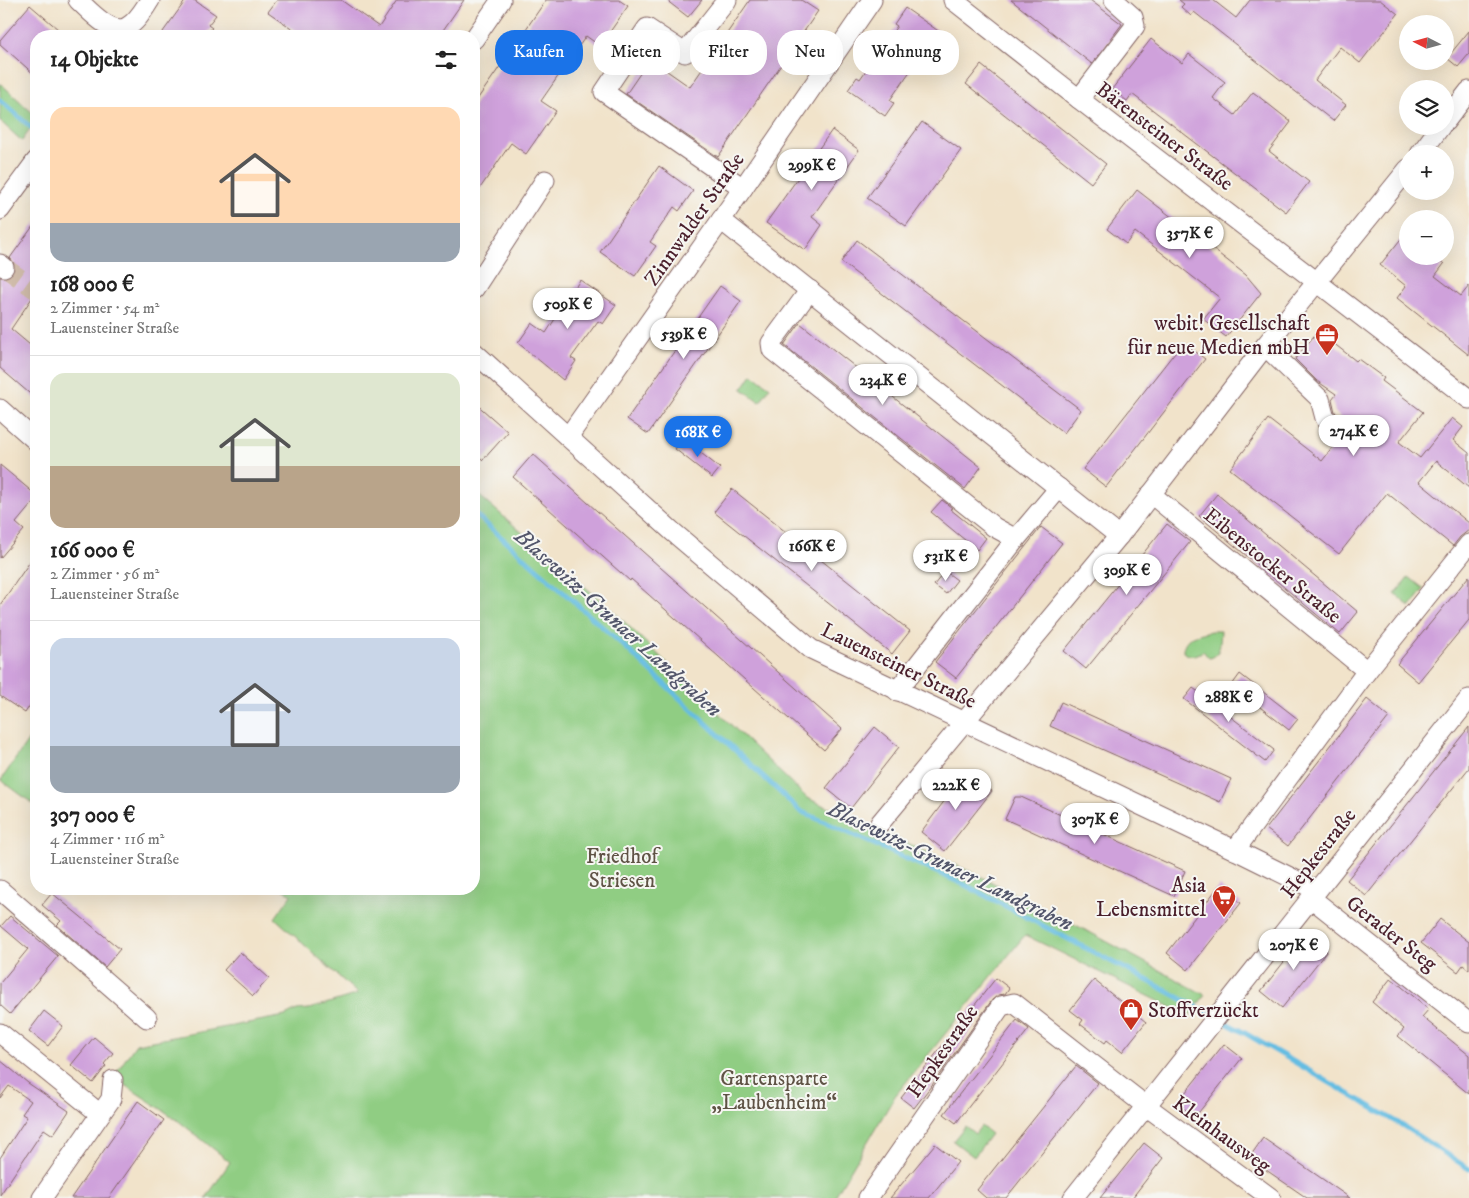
<!DOCTYPE html>
<html lang="de">
<head>
<meta charset="utf-8">
<style>
	:root { --surface:#fff; --page:#f2f2f2; --text:#222; --muted:#767676; --line:#e0e0e0; --accent:#1a73e8 }
	body { margin:0; font-family:"IM FELL DW Pica",serif; background:var(--page); color:var(--text); height:100vh; display:flex; flex-direction:column; font-size:19px; white-space:nowrap }
	* { box-sizing:border-box; margin:0 }
	p { font-size:16px; color:var(--muted) }
	.icon { flex:none; width:28px; height:28px; fill:none; stroke:currentColor; stroke-width:2; stroke-linecap:round; stroke-linejoin:round }
	.map { position:relative; flex:1; overflow:hidden }
	.sheet { position:absolute; left:30px; top:30px; width:450px; height:865px; display:flex; flex-direction:column; background:var(--surface); border-radius:20px; box-shadow:0 5px 20px #0002 }
	.sheet>* { flex:none }
	.hud { position:absolute; left:495px; top:30px; width:475px; height:45px; display:flex; gap:10px }
	.needle { width:32px; rotate:276deg }
	.controls { position:absolute; left:1399px; top:15px; display:grid; gap:10px }
	.controls a { display:grid; place-items:center; width:55px; height:55px; border-radius:50%; background:var(--surface); box-shadow:0 5px 20px #0002; font-size:25px }
	.price { position:absolute; translate:-50% -42px; padding:0 11px; border-radius:18px; background:#fff; color:#222; font-size:16px; line-height:32px; filter:drop-shadow(0 1px 2px #0008) }
	.price::after { content:''; position:absolute; left:50%; top:30px; width:15px; height:11px; margin-left:-8px; background:inherit; clip-path:polygon(0 0,100% 0,50% 100%) }
	.price.active { background:var(--accent); color:#fff }
	ul { padding:0; list-style:none }
	li { display:grid; align-content:center; gap:10px; height:265px; padding:0 20px }
	li+li { border-top:1px solid var(--line) }
	li span { display:grid; place-items:center; height:155px; border-radius:15px; color:#555 }
	li>.icon { margin-inline-start:auto }
	span .icon { width:90px; height:90px; fill:#fffc; stroke-width:1 }
	li b { font-size:21px }
	h2 { display:flex; justify-content:space-between; align-items:center; height:60px; padding:0 20px; font-size:21px }
	.pill { padding:0 18px; border-radius:20px; background:var(--surface); box-shadow:0 5px 20px #0002; font-size:18px; line-height:45px }
	.pill.active { background:var(--accent); color:#fff }
	.map>svg:first-child { display:block }
	.green { fill:#90cd83; stroke:#6d7657 }
	.lines { fill:none; stroke-linecap:round; stroke-linejoin:round }
	.stream { stroke:#65bde2; stroke-width:5 }
	.building { fill:#cfa1db }
	.minor-tunnel { stroke:#d0bcaa; stroke-width:19; stroke-dasharray:19 9; stroke-linecap:butt }
	.minor-casing { stroke:#846463; stroke-width:21 }
	.minor { stroke:#fff; stroke-width:19 }
	.labels { text-anchor:middle; stroke-width:4; stroke-linejoin:round; paint-order:stroke }
	.street-label { font-size:21px; fill:#4a1f2b; stroke:#f6f6f2 }
	.poi-label { font-size:21px; fill:#4a1f2b; stroke:#f6f6f2; text-anchor:end }
	.park-label { font-size:21px; fill:#5f5345; stroke:#f6f6f2 }
	.water-label { font-size:22px; font-style:italic; fill:#53566b; stroke:#f6f6f2 }
</style>
</head>
<body>
<div class="map">
<svg width="1469" height="1198" viewBox="0 0 1469 1198">
	<rect width="100%" height="100%" fill="#f6f6f2"/>
	<filter id="ink" filterUnits="userSpaceOnUse"><feTurbulence type="fractalNoise" baseFrequency=".02" numOctaves="2"/><feDisplacementMap in="SourceGraphic" scale="10" xChannelSelector="R" yChannelSelector="G"/><feConvolveMatrix kernelMatrix="1 2 1 2 8 2 1 2 1" color-interpolation-filters="sRGB"/></filter>
	<filter id="wash" filterUnits="userSpaceOnUse"><feTurbulence type="fractalNoise" baseFrequency=".0096" numOctaves="4" result="noise"/><feDisplacementMap in="SourceGraphic" scale="20" xChannelSelector="R" yChannelSelector="G"/><feGaussianBlur stdDeviation="1.12" result="paint"/><feColorMatrix in="noise" values="0 0 0 0 0 0 0 0 0 0 0 0 0 0 0 0 0 1.4 0 .05"/><feComposite in="paint" operator="in"/></filter>
	<g filter="url(#wash)">
		<rect width="100%" height="100%" fill="#f1e3ca"/>
		<g class="green">
			<polygon points="0,83 36,116 36,121 22,141 0,121"/>
			<polygon points="752,374 770,387 760,402 742,389"/>
			<polygon points="474,491 613,611 807,798 980,876 1093,934 1205,995 1189,1016 1025,935 895,1096 834,1198 206,1198 230,1162 176,1119 113,1077 136,1044 285,1016 297,1010 309,1009 358,994 275,918 291,895 283,889 474,889"/>
			<polygon points="1409,577 1424,589 1410,607 1395,594"/>
			<path d="M1211,631H1221C1220,641 1221,657 1209,658L1203,651C1196,656 1190,657 1183,652C1183,636 1198,634 1211,631Z"/>
			<polygon points="36,729 36,806 1,780"/>
			<polygon points="965,1126 975,1134 981,1126 991,1134 974,1157 953,1141"/>
		</g>
		<g class="lines">
			<g class="stream">
				<polyline points="0,100 36,132"/>
				<polyline points="474,513 625,647 800,811 965,885 1143,978 1243,1032 1397,1122 1469,1169"/>
			</g>
		</g>
		<g id="blocks">
			<g class="building">
				<polygon points="186,0 194,0 216,15 208,25 212,28 204,36 160,36"/>
				<polygon points="277,0 341,0 379,27 397,0 464,0 439,36 303,36 268,12"/>
				<polygon points="546,0 619,0 628,6 600,46 586,36 541,101 556,111 526,154 511,143 474,197 474,104"/>
				<polygon points="666,0 702,0 688,17"/>
				<polygon points="750,0 801,0 818,11 718,157 626,94 650,59 690,87"/>
				<polygon points="1011,0 1090,0 1122,24 1092,64"/>
				<polygon points="1179,0 1213,0 1236,18 1250,0 1380,0 1398,14 1360,63 1340,47 1315,80 1346,105 1333,121 1194,12 1191,16 1181,7 1184,4"/>
				<polygon points="30,5 66,36 36,36 36,76 0,44 0,40"/>
				<polygon points="905,8 953,41 936,64 922,54 890,100 894,103 885,116 848,90 857,77 860,79 897,26 894,24"/>
				<polygon points="1469,31 1469,54 1458,67 1447,58"/>
				<polygon points="1151,39 1182,63 1189,54 1225,82 1213,98 1235,115 1253,92 1291,122 1269,151 1309,182 1286,212 1132,94 1127,101 1112,89"/>
				<polygon points="981,65 1106,164 1091,183 966,84"/>
				<polygon points="922,122 961,150 906,226 867,198"/>
				<polygon points="832,130 859,150 812,217 822,225 805,250 766,223"/>
				<polygon points="659,166 693,191 679,211 674,207 650,242 656,246 635,276 600,252"/>
				<polygon points="1137,190 1246,275 1261,293 1226,337 1203,319 1220,298 1135,232 1126,244 1107,229"/>
				<polygon points="36,222 36,292 11,329 36,350 36,399 0,368 0,277 8,277 13,273 15,269 14,263 10,258"/>
				<polygon points="1408,230 1408,256 1435,256 1444,264 1435,276 1461,296 1469,286 1469,355 1397,298 1406,286 1380,265"/>
				<polygon points="857,240 1081,410 1064,433 841,262"/>
				<polygon points="580,280 616,305 603,324 598,321 571,358 576,361 563,380 518,343 532,323 546,333"/>
				<polygon points="720,286 741,301 648,434 627,419"/>
				<polygon points="800,323 981,467 965,489 784,345"/>
				<polygon points="1318,331 1356,361 1358,359 1384,378 1382,381 1423,412 1399,442 1420,458 1452,418 1463,427 1453,440 1469,453 1469,488 1436,461 1419,482 1469,523 1469,530 1460,537 1453,546 1387,493 1339,554 1230,469 1268,419 1322,461 1337,442 1341,442 1346,439 1349,433 1349,428 1335,412 1332,399 1336,394 1317,381 1295,359"/>
				<polygon points="1183,342 1205,359 1106,487 1083,469"/>
				<polygon points="474,402 508,432 483,460 474,452"/>
				<polygon points="683,439 720,468 712,478 675,449"/>
				<polygon points="533,454 842,729 824,750 631,579 630,581 513,477"/>
				<polygon points="0,465 36,495 36,499 16,523 24,530 0,558"/>
				<polygon points="732,489 910,631 892,654 714,512"/>
				<polygon points="1217,494 1358,612 1340,634 1199,516"/>
				<polygon points="942,500 952,508 950,509 986,538 977,550 931,512"/>
				<polygon points="1167,524 1190,542 1086,669 1064,651"/>
				<polygon points="1041,527 1062,543 956,678 935,662"/>
				<polygon points="36,553 36,696 25,713 0,696 0,605"/>
				<polygon points="945,571 957,580 946,594 934,585"/>
				<polygon points="1469,576 1469,620 1418,682 1397,664"/>
				<polygon points="1240,674 1298,719 1289,730 1232,685"/>
				<polygon points="1193,688 1216,705 1226,693 1231,717 1274,750 1265,762 1184,699"/>
				<polygon points="1367,699 1389,717 1288,846 1266,829"/>
				<polygon points="1061,702 1231,779 1220,802 1050,726"/>
				<polygon points="875,727 899,747 851,808 826,788"/>
				<polygon points="1469,727 1469,768 1366,896 1347,880"/>
				<polygon points="967,771 992,791 945,851 921,832"/>
				<polygon points="1015,797 1021,797 1185,871 1174,896 1005,819"/>
				<polygon points="1219,886 1241,903 1188,970 1167,953"/>
				<polygon points="52,893 120,949 105,967 57,925 61,921 42,905"/>
				<polygon points="10,916 58,956 10,1014 0,1005 0,983 28,949 1,926"/>
				<polygon points="1440,919 1469,942 1469,970 1463,965 1458,972 1421,943"/>
				<polygon points="1306,934 1327,951 1282,1008 1261,991"/>
				<polygon points="240,952 269,978 253,996 224,970"/>
				<polygon points="996,978 1009,988 1005,994 998,995 992,1000 935,1081 914,1108 901,1098"/>
				<polygon points="1391,978 1429,1009 1422,1017 1469,1055 1469,1094 1398,1036 1404,1029 1372,1002"/>
				<polygon points="1094,980 1146,1022 1122,1052 1107,1040 1105,1043 1080,1024 1083,1020 1070,1010"/>
				<polygon points="44,1011 63,1026 48,1046 29,1031"/>
				<polygon points="1017,1020 1029,1029 956,1123 944,1114"/>
				<polygon points="94,1037 113,1053 104,1064 106,1066 93,1083 71,1065"/>
				<polygon points="1224,1044 1242,1058 1195,1117 1177,1103"/>
				<polygon points="0,1060 28,1083 69,1111 53,1135 44,1129 0,1195 0,1158 27,1117 22,1114 31,1101 9,1086 0,1098"/>
				<polygon points="1076,1066 1098,1083 1006,1198 986,1198 977,1190"/>
				<polygon points="138,1101 164,1120 109,1198 71,1198"/>
				<polygon points="1263,1138 1350,1198 1307,1198 1269,1172 1249,1158"/>
				<polygon points="1144,1143 1163,1158 1132,1198 1100,1198"/>
				<polygon points="935,1144 958,1162 929,1198 890,1198"/>
			</g>
		</g>
	</g>
	<g filter="url(#ink)">
		<use href="#blocks" fill-opacity="0" stroke="#846463" stroke-width="1"/>
		<g class="lines">
			<polyline class="minor-tunnel" points="4,267 36,290"/>
			<g class="minor-casing">
				<g id="minor">
					<path d="M78,0C89,10 111,36 127,27C137,22 144,9 150,0"/>
					<polyline points="727,0 685,53 647,28 604,92 743,188"/>
					<polyline points="953,0 1079,99 1469,399"/>
					<polyline points="474,39 501,0"/>
					<polyline points="1079,99 1135,26 1133,17 1114,0"/>
					<polyline points="1445,122 1469,91"/>
					<polyline points="1420,154 1441,126"/>
					<polyline points="0,210 36,161"/>
					<polyline points="721,220 1119,536"/>
					<polyline points="0,264 4,267"/>
					<polyline points="474,289 545,180"/>
					<polyline points="810,290 771,343 772,350 994,527 1016,539 1059,488"/>
					<polyline points="1265,346 1320,399 1325,418 1338,431"/>
					<polyline points="474,352 673,532 811,649 1235,850 1316,890"/>
					<polyline points="0,409 36,441"/>
					<polyline points="568,437 721,220 872,0"/>
					<polyline points="1151,494 1367,671"/>
					<polyline points="897,691 1016,539"/>
					<polyline points="880,823 1119,536 1265,346 1408,169"/>
					<polyline points="1235,850 1367,671 1469,544"/>
					<polyline points="0,890 147,1018"/>
					<polyline points="1311,898 1469,1023"/>
					<polyline points="0,1033 100,1114"/>
					<polyline points="42,1198 111,1099 113,1080"/>
					<polyline points="868,1198 1001,1006 1014,1003 1146,1106 1271,1198"/>
					<polyline points="1073,1198 1469,699"/>
				</g>
			</g>
			<use href="#minor" class="minor"/>
		</g>
	</g>
	<defs>
		<g id="office-pin" transform="scale(1.25)"><path d="M0 17L-7.5 6A9.5 9.5 0 1 1 7.5 6Z" fill="#c8321e" stroke="#f6f6f2"/><path d="M-6-3h4V-5.5h4V-3h4V5H-6ZM-1-4.5V-3h2v-1.5ZM-6 0V1H6V0Z" fill="#fff"/></g>
		<g id="supermarket-pin" transform="scale(1.25)"><path d="M0 17L-7.5 6A9.5 9.5 0 1 1 7.5 6Z" fill="#c8321e" stroke="#f6f6f2"/><path d="M-6-5.5h2.5l.6 2H6L4.5 2H-2.5L-4.4-4H-6ZM-1.5 3.2a1.3 1.3 0 1 0 .1 0ZM3 3.2a1.3 1.3 0 1 0 .1 0Z" fill="#fff"/></g>
		<g id="shop-pin" transform="scale(1.25)"><path d="M0 17L-7.5 6A9.5 9.5 0 1 1 7.5 6Z" fill="#c8321e" stroke="#f6f6f2"/><path d="M-5-2.5h2.3a2.7 3.5 0 0 1 5.4 0H5L5.5 6h-11ZM-1.5-2.5h3a1.5 2.3 0 0 0-3 0Z" fill="#fff"/></g>
	</defs>
	<g fill-rule="evenodd">
		<use href="#office-pin" x="1327" y="335"/>
		<use href="#supermarket-pin" x="1224" y="897"/>
		<use href="#shop-pin" x="1131" y="1010"/>
	</g>
	<g class="labels">
		<g class="street-label">
			<text transform="translate(1165 136) rotate(37)" y="7">Bärensteiner Straße</text>
			<text transform="translate(694 219) rotate(-55)" y="7">Zinnwalder Straße</text>
			<text transform="translate(1273 565) rotate(39)" y="7">Eibenstocker Straße</text>
			<text transform="translate(899 665) rotate(26)" y="7">Lauensteiner Straße</text>
			<text transform="translate(1318 853) rotate(-52)" y="7">Hepkestraße</text>
			<text transform="translate(1392 933) rotate(38)" y="7">Gerader Steg</text>
			<text transform="translate(942 1051) rotate(-55)" y="7">Hepkestraße</text>
			<text transform="translate(1222 1134) rotate(36)" y="7">Kleinhausweg</text>
		</g>
		<g class="poi-label">
			<text x="1310" y="330">webit! Gesellschaft<tspan x="1310" dy="24">für neue Medien mbH</tspan></text>
			<text x="1206" y="892">Asia<tspan x="1206" dy="24">Lebensmittel</tspan></text>
			<text x="1148" y="1017" text-anchor="start">Stoffverzückt</text>
		</g>
		<g class="park-label">
			<text x="622" y="863">Friedhof<tspan x="622" dy="24">Striesen</tspan></text>
			<text x="774" y="1085">Gartensparte<tspan x="774" dy="24">„Laubenheim“</tspan></text>
		</g>
		<g class="water-label">
			<text transform="translate(619 622) rotate(42)" y="8">Blasewitz‐Grunaer Landgraben</text>
			<text transform="translate(951 865) rotate(26)" y="8">Blasewitz‐Grunaer Landgraben</text>
		</g>
	</g>
</svg>
<div class="controls">
<a><svg class="needle" viewBox="-14 -14 28 28"><path d="M0-13l5 13h-10z" fill="#e53935"/><path d="M0 13l5-13h-10z" fill="#767676"/></svg></a>
<a><svg class="icon" aria-label="layers" viewBox="0 0 24 24"><path d="M12 4l9 5-9 5-9-5zM3 14l9 5 9-5"/></svg></a>
<a>+</a>
<a>−</a>
</div>
<b class="price" style="left:812px;top:191px">299K €</b>
<b class="price" style="left:1190px;top:259px">357K €</b>
<b class="price" style="left:568px;top:330px">509K €</b>
<b class="price" style="left:684px;top:360px">539K €</b>
<b class="price" style="left:883px;top:406px">234K €</b>
<b class="price" style="left:1354px;top:457px">274K €</b>
<b class="price active" style="left:698px;top:458px">168K €</b>
<b class="price" style="left:812px;top:572px">166K €</b>
<b class="price" style="left:946px;top:582px">531K €</b>
<b class="price" style="left:1127px;top:596px">309K €</b>
<b class="price" style="left:1229px;top:723px">288K €</b>
<b class="price" style="left:956px;top:811px">222K €</b>
<b class="price" style="left:1095px;top:845px">307K €</b>
<b class="price" style="left:1294px;top:971px">207K €</b>
<div class="hud">
<a class="pill active">Kaufen</a>
<a class="pill">Mieten</a>
<a class="pill">Filter</a>
<a class="pill">Neu</a>
<a class="pill">Wohnung</a>
</div>
<section class="sheet">
<h2>14 Objekte<svg class="icon" aria-label="filters" viewBox="0 0 24 24"><path d="M4 7h16M4 17h16"/><circle cx="9" cy="7" r="2"/><circle cx="15" cy="17" r="2"/></svg></h2>
<ul>
<li><span style="background:linear-gradient(#ffd9b3 75%,#9aa5b1 0)"><svg class="icon" aria-label="home" viewBox="0 0 24 24"><path d="M3 11l9-7 9 7M6 9v11h12V9"/></svg></span><div><b>168 000 €</b><p>2 Zimmer · 54 m²</p><p>Lauensteiner Straße</p></div></li>
<li><span style="background:linear-gradient(#dfe7d0 60%,#b9a48a 0)"><svg class="icon" aria-label="home" viewBox="0 0 24 24"><path d="M3 11l9-7 9 7M6 9v11h12V9"/></svg></span><div><b>166 000 €</b><p>2 Zimmer · 56 m²</p><p>Lauensteiner Straße</p></div></li>
<li><span style="background:linear-gradient(#c9d6e8 70%,#9aa5b1 0)"><svg class="icon" aria-label="home" viewBox="0 0 24 24"><path d="M3 11l9-7 9 7M6 9v11h12V9"/></svg></span><div><b>307 000 €</b><p>4 Zimmer · 116 m²</p><p>Lauensteiner Straße</p></div></li>
</ul>
</section>
</div>
</body>
</html>
